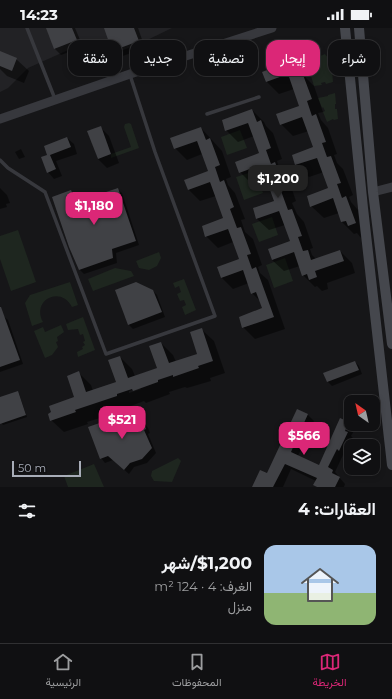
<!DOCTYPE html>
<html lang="ar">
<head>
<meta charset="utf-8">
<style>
	:root { --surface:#101012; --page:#19191b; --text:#f1f3f6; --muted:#9c9d9f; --line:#303032; --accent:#db2777 }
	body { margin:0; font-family:Montserrat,Vazirmatn,sans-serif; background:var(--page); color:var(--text); direction:rtl; height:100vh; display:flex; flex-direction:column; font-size:15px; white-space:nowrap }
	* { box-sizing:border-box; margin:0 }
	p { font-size:13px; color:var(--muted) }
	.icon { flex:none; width:22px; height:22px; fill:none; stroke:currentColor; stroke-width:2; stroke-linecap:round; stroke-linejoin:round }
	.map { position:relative; height:459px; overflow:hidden; direction:ltr }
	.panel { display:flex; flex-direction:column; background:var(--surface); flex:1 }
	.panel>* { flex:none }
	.banner { position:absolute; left:12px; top:12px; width:368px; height:36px; direction:rtl; display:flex; gap:8px }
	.needle { width:26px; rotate:326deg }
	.tools { position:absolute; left:344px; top:367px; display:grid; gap:8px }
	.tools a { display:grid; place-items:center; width:36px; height:36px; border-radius:8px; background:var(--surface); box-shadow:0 2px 6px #0003,0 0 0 1px var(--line); font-size:20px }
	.scale { position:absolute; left:12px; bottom:10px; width:69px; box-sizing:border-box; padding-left:4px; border:2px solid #a8adb8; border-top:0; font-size:11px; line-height:14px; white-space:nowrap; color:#a8adb8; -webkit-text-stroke:3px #111113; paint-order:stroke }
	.price { position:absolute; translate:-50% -34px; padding:0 9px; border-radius:8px; background:var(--accent); color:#fff; font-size:13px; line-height:26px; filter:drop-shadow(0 1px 2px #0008) }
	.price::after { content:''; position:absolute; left:50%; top:24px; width:12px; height:9px; margin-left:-6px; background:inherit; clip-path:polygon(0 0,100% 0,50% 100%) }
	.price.current { background:#222; color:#fff }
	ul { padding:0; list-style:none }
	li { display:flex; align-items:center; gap:12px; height:100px; padding:0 16px }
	li span { display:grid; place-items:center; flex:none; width:112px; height:80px; border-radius:12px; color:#555 }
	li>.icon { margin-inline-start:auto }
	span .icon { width:48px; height:48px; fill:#fffc; stroke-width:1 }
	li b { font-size:17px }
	h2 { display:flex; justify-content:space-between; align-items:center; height:48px; padding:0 16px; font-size:17px }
	.chip { padding:0 14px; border-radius:12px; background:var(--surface); box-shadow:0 2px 6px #0003,0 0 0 1px var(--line); font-size:14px; line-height:36px }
	.chip.current { background:var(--accent); color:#fff }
	.status { display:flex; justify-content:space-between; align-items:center; height:28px; padding:0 20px; background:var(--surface); direction:ltr }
	.status svg { height:11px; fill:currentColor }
	.tab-bar { display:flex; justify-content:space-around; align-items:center; height:56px; border-top:1px solid var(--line); background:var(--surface); font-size:11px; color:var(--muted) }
	.tab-bar a { display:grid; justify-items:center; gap:2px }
	.tab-bar .current { color:var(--accent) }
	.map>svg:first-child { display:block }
	.built { fill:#222225 }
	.green { fill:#1e261f }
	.shadow { fill:#0007; fill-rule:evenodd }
	.building { fill:#404145 }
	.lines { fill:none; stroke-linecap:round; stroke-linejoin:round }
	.service { stroke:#37383d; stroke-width:3.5 }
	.tertiary { stroke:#37383d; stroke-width:9 }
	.secondary { stroke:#45474d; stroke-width:10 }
</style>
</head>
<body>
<div class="status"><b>14:23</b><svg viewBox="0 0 49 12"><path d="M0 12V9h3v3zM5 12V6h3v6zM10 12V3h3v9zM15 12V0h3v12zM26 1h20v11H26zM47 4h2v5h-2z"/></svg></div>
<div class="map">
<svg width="392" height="459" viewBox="0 0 392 459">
	<rect width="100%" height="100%" fill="#161618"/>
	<polygon class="built" points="0,0 172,0 141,15 83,38 75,19 28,40 8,60 0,64"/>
	<g class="green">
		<polygon points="325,26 330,32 330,43 332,43 333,54 326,56 325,54 321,55 322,57 314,58 311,48 312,47 305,32 313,30 313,31"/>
		<polygon points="335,65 336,76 335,76 335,81 337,81 338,91 334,92 333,91 327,94 323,84 325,83 323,79 322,80 318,70 328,68 328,67"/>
		<polygon points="129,95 131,96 139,120 111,130 111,126 131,119 124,99 125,96"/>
		<polygon points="240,102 247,120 227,127 221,109"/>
		<polygon points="255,143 263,165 244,172 236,149"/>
		<polygon points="272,189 278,207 259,214 252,196"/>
		<polygon points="18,202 36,254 11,263 0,231 0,208"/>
		<polygon points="159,224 161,230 157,238 149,242 139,240 136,233"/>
		<polygon points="285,230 293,253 274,260 266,237"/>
		<polygon points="115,240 131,243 134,248 93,263 88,251"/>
		<polygon points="184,251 196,282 185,287 182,279 186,277 184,272 180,273 177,266 181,264 179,258 175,260 173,255"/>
		<path d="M70,254L78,277L72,279C61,257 31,272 43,294L32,298L25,275L30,267Z"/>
		<polygon points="83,289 95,322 78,329 77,324 83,321 82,319 85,317 83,314 85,313 83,306 80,307 78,301 68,302 66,296"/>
		<polygon points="61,297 64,304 57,309 58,313 56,314 58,319 52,327 45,330 34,303 43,299 45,304"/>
		<polygon points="178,430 181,433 172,454 154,453 151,448 152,443"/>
		<polygon points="94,436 104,459 68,459 64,448"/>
	</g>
	<g class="shadow">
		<polygon points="47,0 75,0 83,19 61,27 55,21"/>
		<polygon points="105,0 138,0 145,20 120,29 113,23"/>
		<polygon points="0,24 16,31 29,43 24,55 7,48 0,41"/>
		<polygon points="293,34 305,46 306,50 314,58 323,84 318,85 321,92 328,100 337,126 334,127 337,135 343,141 353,167 349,169 351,174 358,182 361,210 357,205 354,206 342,194 339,185 324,190 311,178 330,161 324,144 309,149 296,137 293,127 314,120 309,103 293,108 281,96 301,78 294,61 279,66 267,54 263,44"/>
		<polygon points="252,82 264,94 266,98 273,105 282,131 277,133 279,140 287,147 296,173 292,175 297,186 304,194 313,220 310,221 312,227 316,231 340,223 352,235 355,245 327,255 328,261 322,263 317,258 315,259 303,247 300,238 284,243 272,232 291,214 285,197 269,202 257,191 254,181 276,173 267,150 252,156 240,144 260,126 254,108 238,114 226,102"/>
		<polygon points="100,99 109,108 119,135 107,140 98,131 88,103"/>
		<polygon points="201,100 222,123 231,149 226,151 228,157 235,165 245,191 241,192 245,204 253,211 262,237 258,239 260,245 268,252 285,301 255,311 243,299 263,280 261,274 252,265 249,255 233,261 221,249 240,232 233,214 218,220 206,208 224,191 216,168 200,173 189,162 185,152 209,144 202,126 187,132 175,120"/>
		<polygon points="67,110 74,116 77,126 56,133 62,148 54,151 48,144 48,127"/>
		<polygon points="21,121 25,129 19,131 15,124"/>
		<polygon points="0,160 7,167 10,175 6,176 7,179 0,181"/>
		<polygon points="117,161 122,165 139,217 116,225 117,235 84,246 80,242 70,219 71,163 75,168 78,175"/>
		<polygon points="153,263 157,267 165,289 133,301 129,297"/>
		<polygon points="3,288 8,292 23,336 0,344 0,289"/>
		<path d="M201,301L214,313L225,345L210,350L211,353L187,360L185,359L169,364L170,366L146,375L144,373L128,379L129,381L87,394L88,396L64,404L51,392L75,370L79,345L91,357L93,363L117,354L120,329L132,341L135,348L158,340L161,315L173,327L176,334L198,326ZM139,360L141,361L129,365V363Z"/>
		<polygon points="355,334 359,338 362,346 332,358 328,354 325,346"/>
		<polygon points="18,364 19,366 27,389 3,397 0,393 0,370"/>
		<polygon points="298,382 308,387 314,393 298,428 319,438 341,391 349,395 355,401 351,408 354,411 346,428 343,427 335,444 345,456 344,459 317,459 315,457 316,453 291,441 283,459 253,459 268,446"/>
		<polygon points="138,385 142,389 145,396 148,400 150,405 148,406 156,425 147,435 134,439 129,446 113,432 105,435 101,430 115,393"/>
	</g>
	<g class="building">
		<polygon points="46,0 72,0 77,12 54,21"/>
		<polygon points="104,0 134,0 139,13 112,23"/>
		<polygon points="0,23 17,30 12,43 0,38"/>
		<polygon points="293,32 298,46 302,44 312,71 307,73 312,88 316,86 326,114 322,115 327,129 331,128 341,155 337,156 342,170 346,168 356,195 348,198 346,193 341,194 333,170 310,179 307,168 328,160 317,130 295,137 292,127 313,119 302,89 280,97 276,86 299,78 288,46 266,54 262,44"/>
		<polygon points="252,81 257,94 261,92 271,120 266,122 271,136 275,134 285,161 281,163 288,182 292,181 302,208 298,209 303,223 308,222 311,232 340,222 344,233 315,243 317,249 309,252 307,246 302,248 294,224 272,232 268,221 290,213 279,183 256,191 253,180 274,173 261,137 239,145 235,134 259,125 248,95 225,103 222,92"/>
		<polygon points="101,98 111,126 98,131 87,103"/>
		<polygon points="201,99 206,112 210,110 220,137 215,139 220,154 224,152 234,179 230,181 237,200 241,199 251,226 247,227 252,241 256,239 274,289 242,300 239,289 262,280 256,264 251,266 243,242 221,250 217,239 239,231 228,201 205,209 202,198 223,190 210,154 188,162 184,152 208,143 197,113 174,121 170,110"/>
		<polygon points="67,109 71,119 50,127 56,141 47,145 41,129 47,127 44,118"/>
		<polygon points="118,160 136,213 112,221 113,230 79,242 69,219 52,169 71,162 76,174"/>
		<polygon points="136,254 153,262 162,284 128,297 115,262"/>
		<polygon points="0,279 1,279 20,332 0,339"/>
		<polygon points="202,300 213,333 198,338 199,340 173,349 173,347 158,352 158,354 133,363 132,361 117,366 117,368 75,382 76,384 50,393 48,386 51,384 49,378 74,369 67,348 79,343 86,364 116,354 108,332 120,328 128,350 157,340 149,318 161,314 169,335 197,326 190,304"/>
		<polygon points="355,333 359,342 327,354 323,345"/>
		<polygon points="18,363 26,387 0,396 0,369"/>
		<polygon points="297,381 308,386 291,424 319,437 340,390 349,394 345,403 348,404 339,423 337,421 328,439 333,442 332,445 340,449 335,459 317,459 313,457 317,450 285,436 273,459 252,459 260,442 267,445"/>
		<polygon points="138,383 142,394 144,394 146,401 144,402 152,420 142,431 130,435 124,442 108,428 100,431 88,399 114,390 115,392"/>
	</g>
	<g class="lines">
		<g class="service">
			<polyline points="27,0 55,71"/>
			<polyline points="207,86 259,69"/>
			<polyline points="0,132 8,140 45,164 106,326 215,288 155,124 130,47"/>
		</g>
		<g class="tertiary">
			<polyline points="0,91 130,46 272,0"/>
			<polyline points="373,164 392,159"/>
		</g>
		<g class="secondary">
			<polyline points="345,0 363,180 392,437"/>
			<polyline points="359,0 373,164 392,316"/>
		</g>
	</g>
</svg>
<div class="tools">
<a><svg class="needle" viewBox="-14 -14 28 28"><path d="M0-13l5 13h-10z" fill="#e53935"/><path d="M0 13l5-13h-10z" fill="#9c9d9f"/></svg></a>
<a><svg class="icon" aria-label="layers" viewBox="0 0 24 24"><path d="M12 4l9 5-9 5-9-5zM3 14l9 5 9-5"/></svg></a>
</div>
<div class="scale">50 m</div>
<b class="price current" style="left:278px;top:171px">$1,200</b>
<b class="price" style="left:94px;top:198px">$1,180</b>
<b class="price" style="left:122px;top:412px">$521</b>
<b class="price" style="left:304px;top:428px">$566</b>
<div class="banner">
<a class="chip">شراء</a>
<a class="chip current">إيجار</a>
<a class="chip">تصفية</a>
<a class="chip">جديد</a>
<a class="chip">شقة</a>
</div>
</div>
<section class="panel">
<h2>العقارات: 4<svg class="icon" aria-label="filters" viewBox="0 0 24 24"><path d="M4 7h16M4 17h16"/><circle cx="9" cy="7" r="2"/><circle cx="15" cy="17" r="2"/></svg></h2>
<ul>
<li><span style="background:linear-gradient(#a9c7e8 60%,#8fb573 0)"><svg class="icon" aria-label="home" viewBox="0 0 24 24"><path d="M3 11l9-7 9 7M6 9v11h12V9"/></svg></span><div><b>$1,200/شهر</b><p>الغرف: 4 · 124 m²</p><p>منزل</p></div></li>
</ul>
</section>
<nav class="tab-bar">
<a class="current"><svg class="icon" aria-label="map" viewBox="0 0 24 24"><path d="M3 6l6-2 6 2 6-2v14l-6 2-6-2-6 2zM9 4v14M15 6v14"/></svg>الخريطة</a>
<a><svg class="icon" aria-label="saved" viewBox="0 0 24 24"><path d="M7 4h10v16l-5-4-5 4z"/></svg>المحفوظات</a>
<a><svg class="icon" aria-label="home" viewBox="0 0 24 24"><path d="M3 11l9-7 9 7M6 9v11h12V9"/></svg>الرئيسية</a>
</nav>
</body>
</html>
